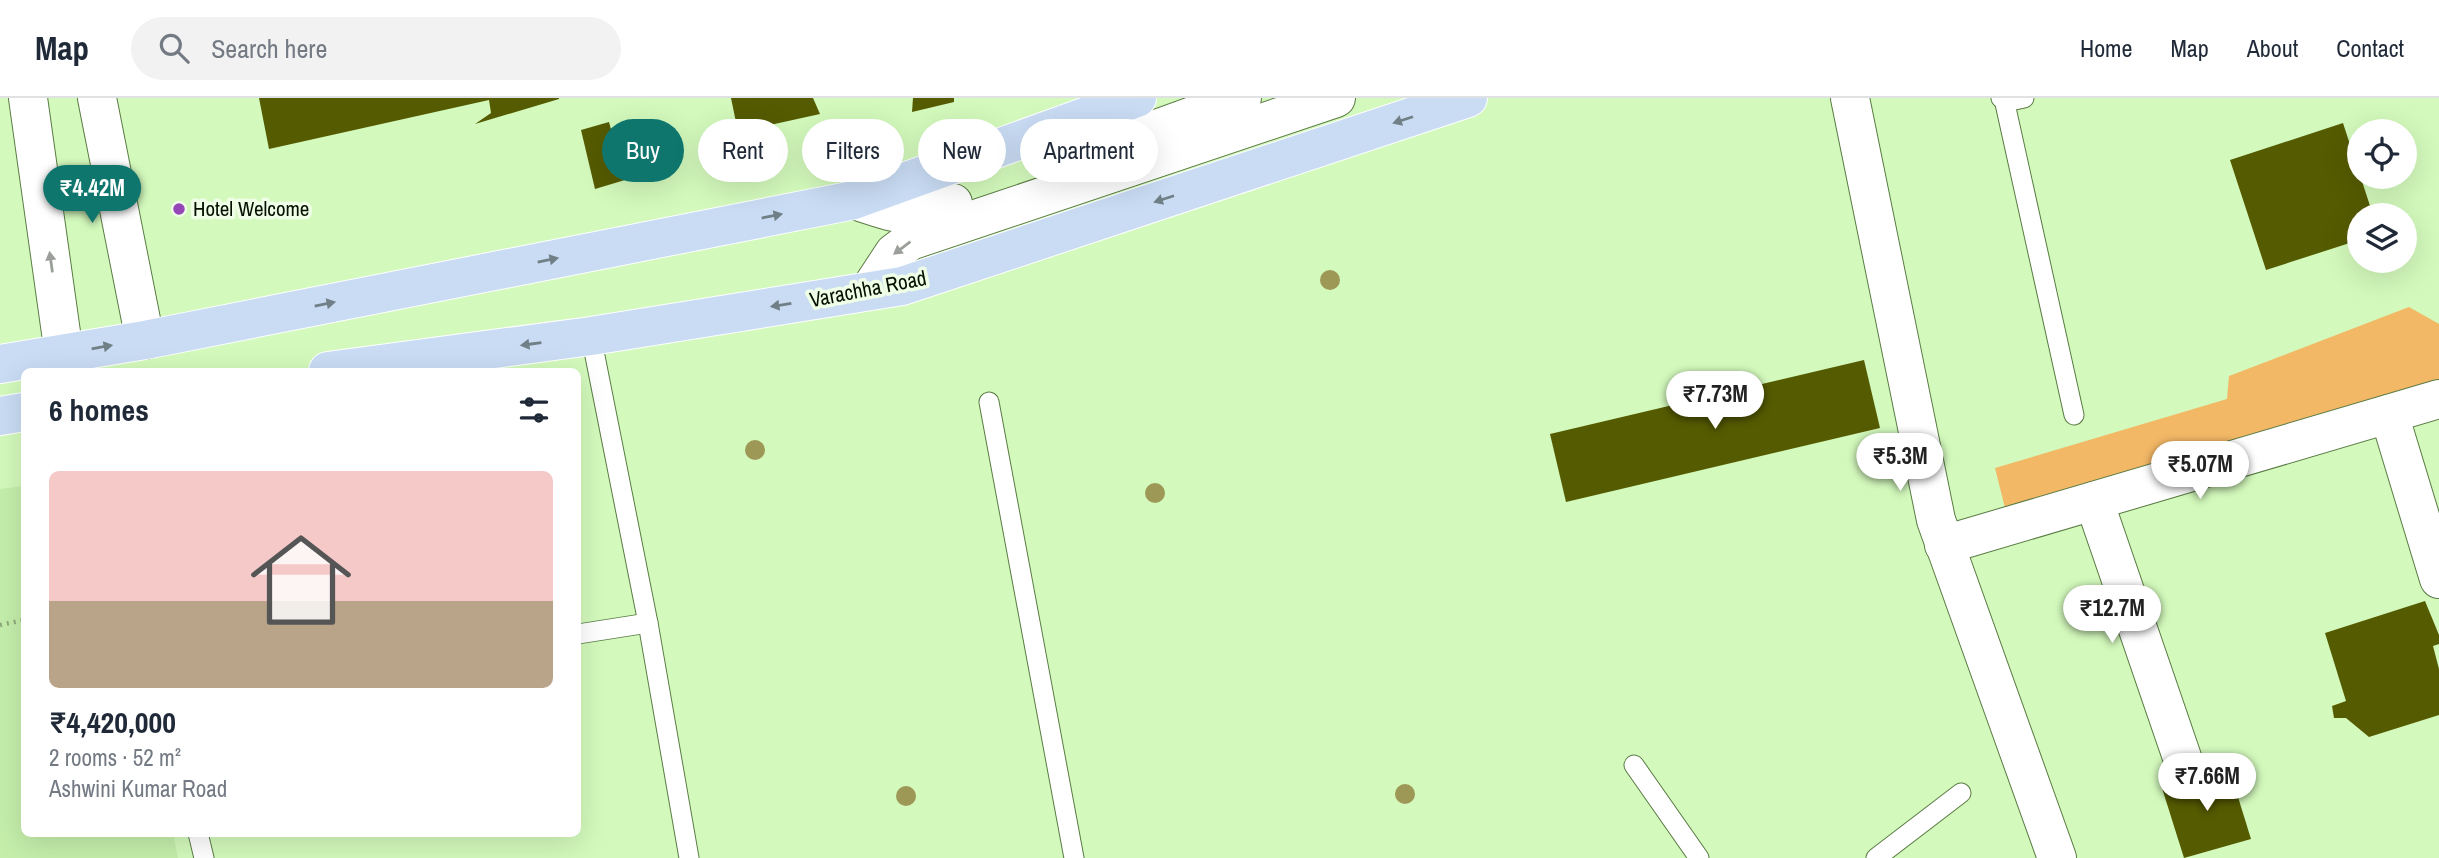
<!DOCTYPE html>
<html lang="en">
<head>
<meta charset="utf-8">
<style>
	:root { --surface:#fff; --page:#f2f2f3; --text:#1f2937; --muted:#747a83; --line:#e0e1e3; --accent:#0f766e }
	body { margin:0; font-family:"Archivo Narrow",sans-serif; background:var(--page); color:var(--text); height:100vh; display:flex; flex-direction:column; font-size:26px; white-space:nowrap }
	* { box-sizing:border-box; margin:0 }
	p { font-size:23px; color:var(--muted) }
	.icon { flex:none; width:38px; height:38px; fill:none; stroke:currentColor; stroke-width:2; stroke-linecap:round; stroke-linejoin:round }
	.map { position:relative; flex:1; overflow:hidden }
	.panel { position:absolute; left:21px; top:270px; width:560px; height:469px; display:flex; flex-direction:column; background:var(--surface); border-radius:10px; box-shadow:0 7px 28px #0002 }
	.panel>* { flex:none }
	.banner { position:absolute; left:602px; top:21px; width:665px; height:63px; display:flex; gap:14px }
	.fabs { position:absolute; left:2347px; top:21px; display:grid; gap:14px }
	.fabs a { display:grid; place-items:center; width:70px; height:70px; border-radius:50%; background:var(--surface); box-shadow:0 7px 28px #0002; font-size:35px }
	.price { position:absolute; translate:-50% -60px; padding:0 16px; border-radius:24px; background:#fff; color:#222; font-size:23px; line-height:46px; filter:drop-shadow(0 2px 4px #0008) }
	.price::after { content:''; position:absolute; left:50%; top:42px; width:21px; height:16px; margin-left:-10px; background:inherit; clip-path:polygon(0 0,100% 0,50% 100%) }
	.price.active { background:var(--accent); color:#fff }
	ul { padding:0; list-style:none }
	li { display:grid; align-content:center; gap:14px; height:371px; padding:0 28px }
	li span { display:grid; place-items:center; height:217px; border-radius:10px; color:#555 }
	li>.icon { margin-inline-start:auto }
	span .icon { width:126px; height:126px; fill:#fffc; stroke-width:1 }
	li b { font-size:30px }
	h2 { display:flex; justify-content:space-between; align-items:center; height:84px; padding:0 28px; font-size:30px }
	.tag { padding:0 24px; border-radius:32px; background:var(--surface); box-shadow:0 7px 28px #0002; font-size:24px; line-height:63px }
	.tag.active { background:var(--accent); color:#fff }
	header { display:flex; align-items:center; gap:42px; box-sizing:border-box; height:98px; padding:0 35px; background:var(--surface); border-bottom:2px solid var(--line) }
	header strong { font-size:33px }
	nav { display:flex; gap:38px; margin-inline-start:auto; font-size:24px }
	.search { width:490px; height:63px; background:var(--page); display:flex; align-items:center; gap:18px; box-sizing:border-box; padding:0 24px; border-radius:38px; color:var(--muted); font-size:26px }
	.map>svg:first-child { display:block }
	.built { fill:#c4eeaa }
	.green { fill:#f3b866 }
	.building { fill:#555b01 }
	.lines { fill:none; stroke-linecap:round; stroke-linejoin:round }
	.lane-casing { stroke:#5a7b44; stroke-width:21 }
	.street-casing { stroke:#5a7b44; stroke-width:40 }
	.secondary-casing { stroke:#5a7b44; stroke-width:40 }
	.primary-casing { stroke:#fff; stroke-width:40 }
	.path { stroke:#8daa7c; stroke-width:4.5; stroke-dasharray:2 5; stroke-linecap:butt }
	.lane { stroke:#fff; stroke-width:19 }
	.street { stroke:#fff; stroke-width:38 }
	.secondary { stroke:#fff; stroke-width:38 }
	.primary { stroke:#c9dcf4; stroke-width:38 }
	.tree { fill:#9d9855 }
	.oneway { fill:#708086 }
	.oneway2 { fill:#9b9f99 }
	.poi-dot { fill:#9547b8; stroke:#effee6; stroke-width:2.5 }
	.labels { text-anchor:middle; stroke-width:7; stroke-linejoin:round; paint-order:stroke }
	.poi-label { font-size:21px; fill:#041000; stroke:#effee6; text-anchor:start }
	.street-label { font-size:21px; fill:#041000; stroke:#effee6 }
</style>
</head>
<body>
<header>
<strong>Map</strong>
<div class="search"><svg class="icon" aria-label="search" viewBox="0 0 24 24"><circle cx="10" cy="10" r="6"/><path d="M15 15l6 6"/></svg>Search here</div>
<nav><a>Home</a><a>Map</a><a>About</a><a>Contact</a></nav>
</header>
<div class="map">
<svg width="2439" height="760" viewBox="0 0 2439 760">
	<rect width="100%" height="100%" fill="#d3f9bc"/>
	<polygon class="built" points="24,388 24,735 173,735 178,760 0,760 0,391"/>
	<polygon class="green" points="2409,209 2439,226 2439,285 2005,410 1995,370 2227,301 2229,278"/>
	<g class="building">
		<polygon points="259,0 559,0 559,1 475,26 491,15 489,2 269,51"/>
		<polygon points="731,0 813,0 820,16 738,34"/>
		<polygon points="913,0 954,0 954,4 912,14"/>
		<polygon points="609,24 625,82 595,91 581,32"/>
		<polygon points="2343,25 2373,117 2359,117 2359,142 2266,172 2230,62"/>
		<polygon points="1864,262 1880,330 1566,404 1550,336"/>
		<polygon points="2425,503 2439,537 2439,546 2433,548 2439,571 2439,617 2369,639 2346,620 2334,620 2332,608 2346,603 2325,535"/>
		<polygon points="2229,670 2251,741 2184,760 2162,690"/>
	</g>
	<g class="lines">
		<g class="lane-casing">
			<g id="lane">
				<polyline points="2001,0 2010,3 2024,0"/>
				<polyline points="2004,1 2074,317"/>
				<polyline points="591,238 648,525 689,760"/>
				<polyline points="989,304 1074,760"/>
				<polyline points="578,536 648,525"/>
				<polyline points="1634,667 1699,760"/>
				<polyline points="198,735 204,760"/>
				<polyline points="1876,760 1961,695"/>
			</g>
		</g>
		<g class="street-casing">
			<g id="street">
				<polyline points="2389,316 2439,481"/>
				<polyline points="2094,403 2186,671"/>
				<polyline points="1944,447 2439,301"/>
			</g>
		</g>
		<g class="secondary-casing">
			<g id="secondary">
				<polyline points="28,0 64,256"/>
				<polyline points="97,0 145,242"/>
				<polyline points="1850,0 1936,422 2057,760"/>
				<polyline points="1082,58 1242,0"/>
				<path d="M854,102C901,117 905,122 953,105"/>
				<polyline points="869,193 894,155 910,143 1336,0"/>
			</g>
		</g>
		<g class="primary-casing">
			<g id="primary">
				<polyline points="0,266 145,242 854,102 1137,0"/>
				<polyline points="328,273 591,238 902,188 1468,0"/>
				<polyline points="0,318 24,314"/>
			</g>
		</g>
		<polyline class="path" points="0,527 24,522"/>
		<use href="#lane" class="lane"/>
		<use href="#street" class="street"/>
		<use href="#secondary" class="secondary"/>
		<use href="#primary" class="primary"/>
	</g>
	<g class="tree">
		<circle cx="1330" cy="182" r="10"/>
		<circle cx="755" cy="352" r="10"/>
		<circle cx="1155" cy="395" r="10"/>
		<circle cx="1405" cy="696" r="10"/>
		<circle cx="906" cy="698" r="10"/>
	</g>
	<defs><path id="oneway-solid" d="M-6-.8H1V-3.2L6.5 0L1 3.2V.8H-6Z" transform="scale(1.75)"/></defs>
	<g class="oneway">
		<use href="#oneway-solid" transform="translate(1403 22) rotate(162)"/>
		<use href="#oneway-solid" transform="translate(1164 101) rotate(162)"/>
		<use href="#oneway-solid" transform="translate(772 118) rotate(-11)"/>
		<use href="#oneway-solid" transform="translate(548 162) rotate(-11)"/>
		<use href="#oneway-solid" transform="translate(325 206) rotate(-11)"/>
		<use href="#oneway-solid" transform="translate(781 207) rotate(171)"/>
		<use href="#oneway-solid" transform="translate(531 246) rotate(172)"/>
		<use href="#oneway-solid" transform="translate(102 249) rotate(-10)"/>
	</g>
	<g class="oneway2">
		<use href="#oneway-solid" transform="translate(902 150) rotate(143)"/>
		<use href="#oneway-solid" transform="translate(51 164) rotate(-98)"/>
	</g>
	<circle class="poi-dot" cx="179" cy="111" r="7"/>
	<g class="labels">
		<g class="poi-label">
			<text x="193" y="118">Hotel Welcome</text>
		</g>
		<g class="street-label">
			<text transform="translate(868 191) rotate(-11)" y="7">Varachha Road</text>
		</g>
	</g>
</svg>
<div class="fabs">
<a><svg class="icon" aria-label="locate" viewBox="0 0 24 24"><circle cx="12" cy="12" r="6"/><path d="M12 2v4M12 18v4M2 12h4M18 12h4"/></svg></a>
<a><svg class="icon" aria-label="layers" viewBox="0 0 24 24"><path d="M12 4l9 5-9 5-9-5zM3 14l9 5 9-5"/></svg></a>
</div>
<b class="price active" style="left:92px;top:127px">₹4.42M</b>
<b class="price" style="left:1715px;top:333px">₹7.73M</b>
<b class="price" style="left:1900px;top:395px">₹5.3M</b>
<b class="price" style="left:2200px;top:403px">₹5.07M</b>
<b class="price" style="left:2112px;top:547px">₹12.7M</b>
<b class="price" style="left:2207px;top:715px">₹7.66M</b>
<div class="banner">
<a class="tag active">Buy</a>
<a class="tag">Rent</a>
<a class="tag">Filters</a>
<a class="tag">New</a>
<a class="tag">Apartment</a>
</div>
<section class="panel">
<h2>6 homes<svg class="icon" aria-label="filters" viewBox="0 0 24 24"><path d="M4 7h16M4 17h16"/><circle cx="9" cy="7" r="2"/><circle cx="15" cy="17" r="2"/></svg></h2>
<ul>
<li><span style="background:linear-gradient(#f6c9c9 60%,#b9a48a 0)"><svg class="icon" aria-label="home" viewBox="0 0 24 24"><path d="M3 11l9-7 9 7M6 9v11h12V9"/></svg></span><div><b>₹4,420,000</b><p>2 rooms · 52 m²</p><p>Ashwini Kumar Road</p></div></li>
</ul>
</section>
</div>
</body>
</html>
